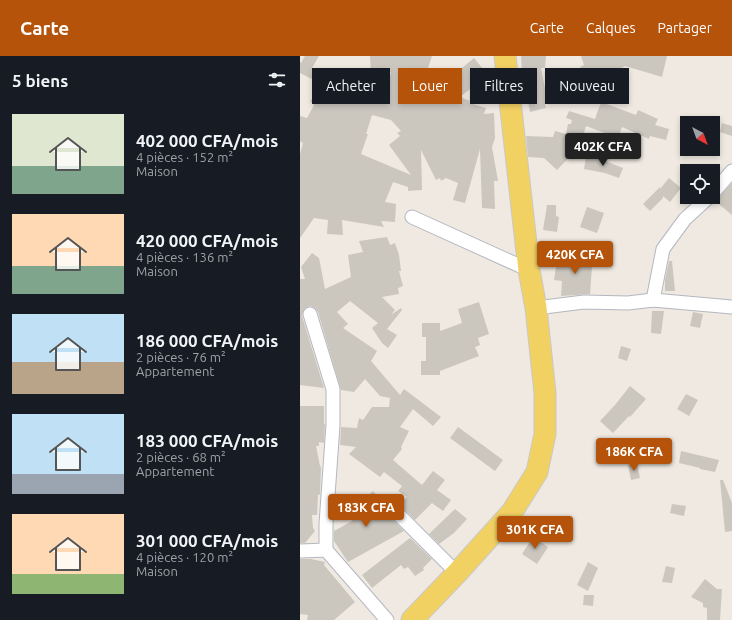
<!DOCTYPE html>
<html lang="fr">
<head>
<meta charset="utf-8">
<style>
	:root { --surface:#171b24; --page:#242831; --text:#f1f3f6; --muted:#9ea1a6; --accent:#b45309 }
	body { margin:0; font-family:Ubuntu,sans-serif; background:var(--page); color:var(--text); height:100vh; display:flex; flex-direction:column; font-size:15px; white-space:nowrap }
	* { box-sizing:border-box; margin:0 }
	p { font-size:13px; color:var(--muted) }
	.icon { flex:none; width:22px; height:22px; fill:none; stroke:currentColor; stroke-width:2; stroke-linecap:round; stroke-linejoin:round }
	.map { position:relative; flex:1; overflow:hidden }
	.drawer { display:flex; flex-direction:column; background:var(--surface); width:300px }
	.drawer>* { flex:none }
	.top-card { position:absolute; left:12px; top:12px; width:360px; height:36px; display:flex; gap:8px }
	.needle { width:26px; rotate:139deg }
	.fabs { position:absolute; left:380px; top:60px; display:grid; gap:8px }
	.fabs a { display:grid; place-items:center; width:40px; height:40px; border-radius:0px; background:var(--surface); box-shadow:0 2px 6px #0003; font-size:20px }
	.price { position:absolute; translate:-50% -34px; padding:0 9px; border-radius:4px; background:var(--accent); color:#fff; font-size:13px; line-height:26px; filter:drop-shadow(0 1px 2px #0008) }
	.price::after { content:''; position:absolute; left:50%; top:24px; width:12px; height:9px; margin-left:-6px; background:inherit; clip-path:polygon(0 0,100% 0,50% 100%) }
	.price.current { background:#222; color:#fff }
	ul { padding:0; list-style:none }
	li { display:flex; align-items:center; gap:12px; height:100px; padding:0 12px }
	li span { display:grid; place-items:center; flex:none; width:112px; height:80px; border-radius:0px; color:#555 }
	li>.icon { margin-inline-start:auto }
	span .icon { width:48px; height:48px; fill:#fffc; stroke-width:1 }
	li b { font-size:17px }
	h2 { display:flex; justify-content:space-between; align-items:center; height:48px; padding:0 12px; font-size:17px }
	.pill { padding:0 14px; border-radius:0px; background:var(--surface); box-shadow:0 2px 6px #0003; font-size:14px; line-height:36px }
	.pill.current { background:var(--accent); color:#fff }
	header { display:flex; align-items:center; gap:24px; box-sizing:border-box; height:56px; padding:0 20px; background:var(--accent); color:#fff }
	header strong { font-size:19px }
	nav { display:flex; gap:22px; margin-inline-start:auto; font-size:14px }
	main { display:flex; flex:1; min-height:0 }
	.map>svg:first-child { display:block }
	.building { fill:#cbc7bf; fill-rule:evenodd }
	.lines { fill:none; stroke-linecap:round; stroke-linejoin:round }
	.minor-casing { stroke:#b4b7c1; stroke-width:15 }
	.primary-casing { stroke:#c9c9c9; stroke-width:23 }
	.minor { stroke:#fff; stroke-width:13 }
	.primary { stroke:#f2d163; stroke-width:21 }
</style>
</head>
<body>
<header>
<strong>Carte</strong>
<nav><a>Carte</a><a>Calques</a><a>Partager</a></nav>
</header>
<main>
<section class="drawer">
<h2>5 biens<svg class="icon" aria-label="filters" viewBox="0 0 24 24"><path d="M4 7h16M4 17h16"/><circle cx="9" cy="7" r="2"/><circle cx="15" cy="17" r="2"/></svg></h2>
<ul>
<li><span style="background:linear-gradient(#dfe7d0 65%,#7fa58c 0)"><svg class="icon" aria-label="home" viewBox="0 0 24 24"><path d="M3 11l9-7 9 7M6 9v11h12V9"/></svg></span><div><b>402 000 CFA/mois</b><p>4 pièces · 152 m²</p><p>Maison</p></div></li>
<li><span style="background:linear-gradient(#ffd9b3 65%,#7fa58c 0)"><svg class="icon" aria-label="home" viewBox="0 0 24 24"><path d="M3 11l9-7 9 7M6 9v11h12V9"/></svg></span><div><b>420 000 CFA/mois</b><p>4 pièces · 136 m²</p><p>Maison</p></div></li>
<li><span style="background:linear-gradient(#bfe0f5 60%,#b9a48a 0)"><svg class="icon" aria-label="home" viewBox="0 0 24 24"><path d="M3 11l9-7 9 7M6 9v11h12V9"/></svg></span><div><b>186 000 CFA/mois</b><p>2 pièces · 76 m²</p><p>Appartement</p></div></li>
<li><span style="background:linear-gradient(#bfe0f5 75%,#9aa5b1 0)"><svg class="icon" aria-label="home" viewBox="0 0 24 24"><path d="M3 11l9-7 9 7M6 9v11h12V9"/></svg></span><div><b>183 000 CFA/mois</b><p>2 pièces · 68 m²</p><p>Appartement</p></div></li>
<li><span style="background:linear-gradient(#ffd9b3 75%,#8fb573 0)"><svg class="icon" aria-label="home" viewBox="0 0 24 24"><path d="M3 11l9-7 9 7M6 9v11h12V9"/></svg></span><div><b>301 000 CFA/mois</b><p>4 pièces · 120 m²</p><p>Maison</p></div></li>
</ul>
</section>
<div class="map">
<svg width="432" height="564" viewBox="0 0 432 564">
	<rect width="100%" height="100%" fill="#efe9e1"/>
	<g class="building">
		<path d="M5,0H19L12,12L50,32L47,25H69L67,33L85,42L91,16L71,18L70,0H132L126,18L145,26L174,2L188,19L160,41L170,45L169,47L186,52L184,58L194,57L195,82L192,91L198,125H194L195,153L182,152L180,93L165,147L153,144L158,127L146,122L141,125L140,122L136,124L121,94L122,134L108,135V131L93,126L85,146L96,148L95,166L81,165L84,171L42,164L43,179L27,178L28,164L14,162L0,182V98L3,87L0,85V60L7,62L14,49L10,45L27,31L0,17V6L1,7ZM72,59L91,64L101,75L97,77L100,80L89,89L111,119L61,98L68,78H66Z"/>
		<polygon points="221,0 246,0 245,12 241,12 248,48 245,48 246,52 230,56 222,15"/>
		<polygon points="281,0 367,0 362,21 325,10 316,15 285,25 280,11 284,9"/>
		<polygon points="301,46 336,59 338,54 358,63 355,69 369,73 366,84 350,80 349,83 322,71 318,82 286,70 280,90 257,114 244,102 228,101 226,80 253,81 255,75 266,78 268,68 271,68 272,64 266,62 269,55 295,63"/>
		<polygon points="422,67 432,70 432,80 420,76"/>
		<polygon points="286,101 303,104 323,112 319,122 305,117 284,113"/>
		<polygon points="369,122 381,132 370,146 363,140 363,142 350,155 343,148 360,131 360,133"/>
		<polygon points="432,127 432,159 415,145"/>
		<polygon points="247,149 256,149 256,160 259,161 257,176 243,174"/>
		<polygon points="287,151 304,157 297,177 280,171"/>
		<polygon points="87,181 90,189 95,187 99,199 101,215 99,215 103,230 98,232 99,238 82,241 95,254 91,259 101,252 102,254 87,273 97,279 88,292 82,287 72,272 78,267 50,245 37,256 48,268 43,272 77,295 71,305 100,339 104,333 141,361 133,370 113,353 100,371 109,375 101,391 102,393 93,404 122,429 133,415 145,424 137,434 151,444 143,455 132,447 115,464 99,448 107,441 98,435 102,430 84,416 80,421 49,398 56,391 40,389 41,371 57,372 59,362 63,364 72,351 89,351 90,342 80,340 65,323 54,336 41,334 18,256 15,252 11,250 7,251 4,253 2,260 24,332 0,329 0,223 5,223 1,211 12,197 19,202 25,233 51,221 48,199 63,196 59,185"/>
		<polygon points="269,195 289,198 286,210 292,211 290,238 261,240 262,225 254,224 257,205 267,207"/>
		<polygon points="369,205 372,205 375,235 365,235 365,224"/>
		<polygon points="179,246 189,278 178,282 180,289 175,291 179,300 140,315 140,319 121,319 121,305 126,305 126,281 122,281 122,267 140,267 140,275 162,267 158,253"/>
		<polygon points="352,255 364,255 361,278 351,277"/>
		<polygon points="393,256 403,258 400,272 390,270"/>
		<polygon points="321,290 331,293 327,305 318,302"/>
		<polygon points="330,330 346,343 330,361 329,360 313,377 300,365 315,349"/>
		<polygon points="386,338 398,344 389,360 377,353"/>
		<polygon points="0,350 24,350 24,368 25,368 24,387 19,386 19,390 16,390 20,410 21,411 20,439 18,438 17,459 12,459 13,472 15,475 5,487 0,487"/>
		<polygon points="158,371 203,404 195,415 150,382"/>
		<polygon points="381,395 419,404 415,416 400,413 400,412 379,407"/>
		<polygon points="337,407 340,422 331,424 328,409"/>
		<polygon points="420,424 423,424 432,447 432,475 425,476"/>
		<polygon points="73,435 87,450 86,456 88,459 104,475 48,506 34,485 34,475 52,465 46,454 63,444"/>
		<polygon points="372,448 386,450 384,460 370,457"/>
		<polygon points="155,453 167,463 154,477 139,488 129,478"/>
		<polygon points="233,481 248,491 237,508 222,498"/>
		<polygon points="110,482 132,503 123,512 124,514 115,520 108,511 104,513 101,509 72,532 62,519"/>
		<polygon points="0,503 11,503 25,506 24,509 55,546 34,564 7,564 8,559 0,558"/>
		<polygon points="288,506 298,512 288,535 277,529"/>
		<polygon points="366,510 375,512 372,527 362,526"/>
		<polygon points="405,523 417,533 422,533 420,564 407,564 407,552 403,551 403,547 391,541"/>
		<polygon points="284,539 294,539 293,550 283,549"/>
	</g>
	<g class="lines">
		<g class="minor-casing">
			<g id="minor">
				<polyline points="413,137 432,115"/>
				<polyline points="112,161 229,214"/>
				<polyline points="353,244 363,193 385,163 409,141"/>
				<polyline points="236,252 284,246 328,247 353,244 432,251"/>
				<polyline points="10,258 33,333 33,369 26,468 26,494"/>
				<polyline points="94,454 157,517"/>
				<polyline points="0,495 26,494 87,564"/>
			</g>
		</g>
		<g class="primary-casing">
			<polyline id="primary" points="112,564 157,517 212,456 237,416 245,378 245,337 236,252 229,214 205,0"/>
		</g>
		<use href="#minor" class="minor"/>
		<use href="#primary" class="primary"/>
	</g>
</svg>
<div class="fabs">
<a><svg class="needle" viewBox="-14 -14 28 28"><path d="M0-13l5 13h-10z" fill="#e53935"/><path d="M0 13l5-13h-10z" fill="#9ea1a6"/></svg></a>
<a><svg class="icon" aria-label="locate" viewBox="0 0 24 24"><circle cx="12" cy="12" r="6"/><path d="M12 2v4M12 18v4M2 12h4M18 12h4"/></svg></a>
</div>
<b class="price current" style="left:303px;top:111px">402K CFA</b>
<b class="price" style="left:275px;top:219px">420K CFA</b>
<b class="price" style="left:334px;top:416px">186K CFA</b>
<b class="price" style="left:66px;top:472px">183K CFA</b>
<b class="price" style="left:235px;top:494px">301K CFA</b>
<div class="top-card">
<a class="pill">Acheter</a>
<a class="pill current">Louer</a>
<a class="pill">Filtres</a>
<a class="pill">Nouveau</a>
</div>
</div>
</main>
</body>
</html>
